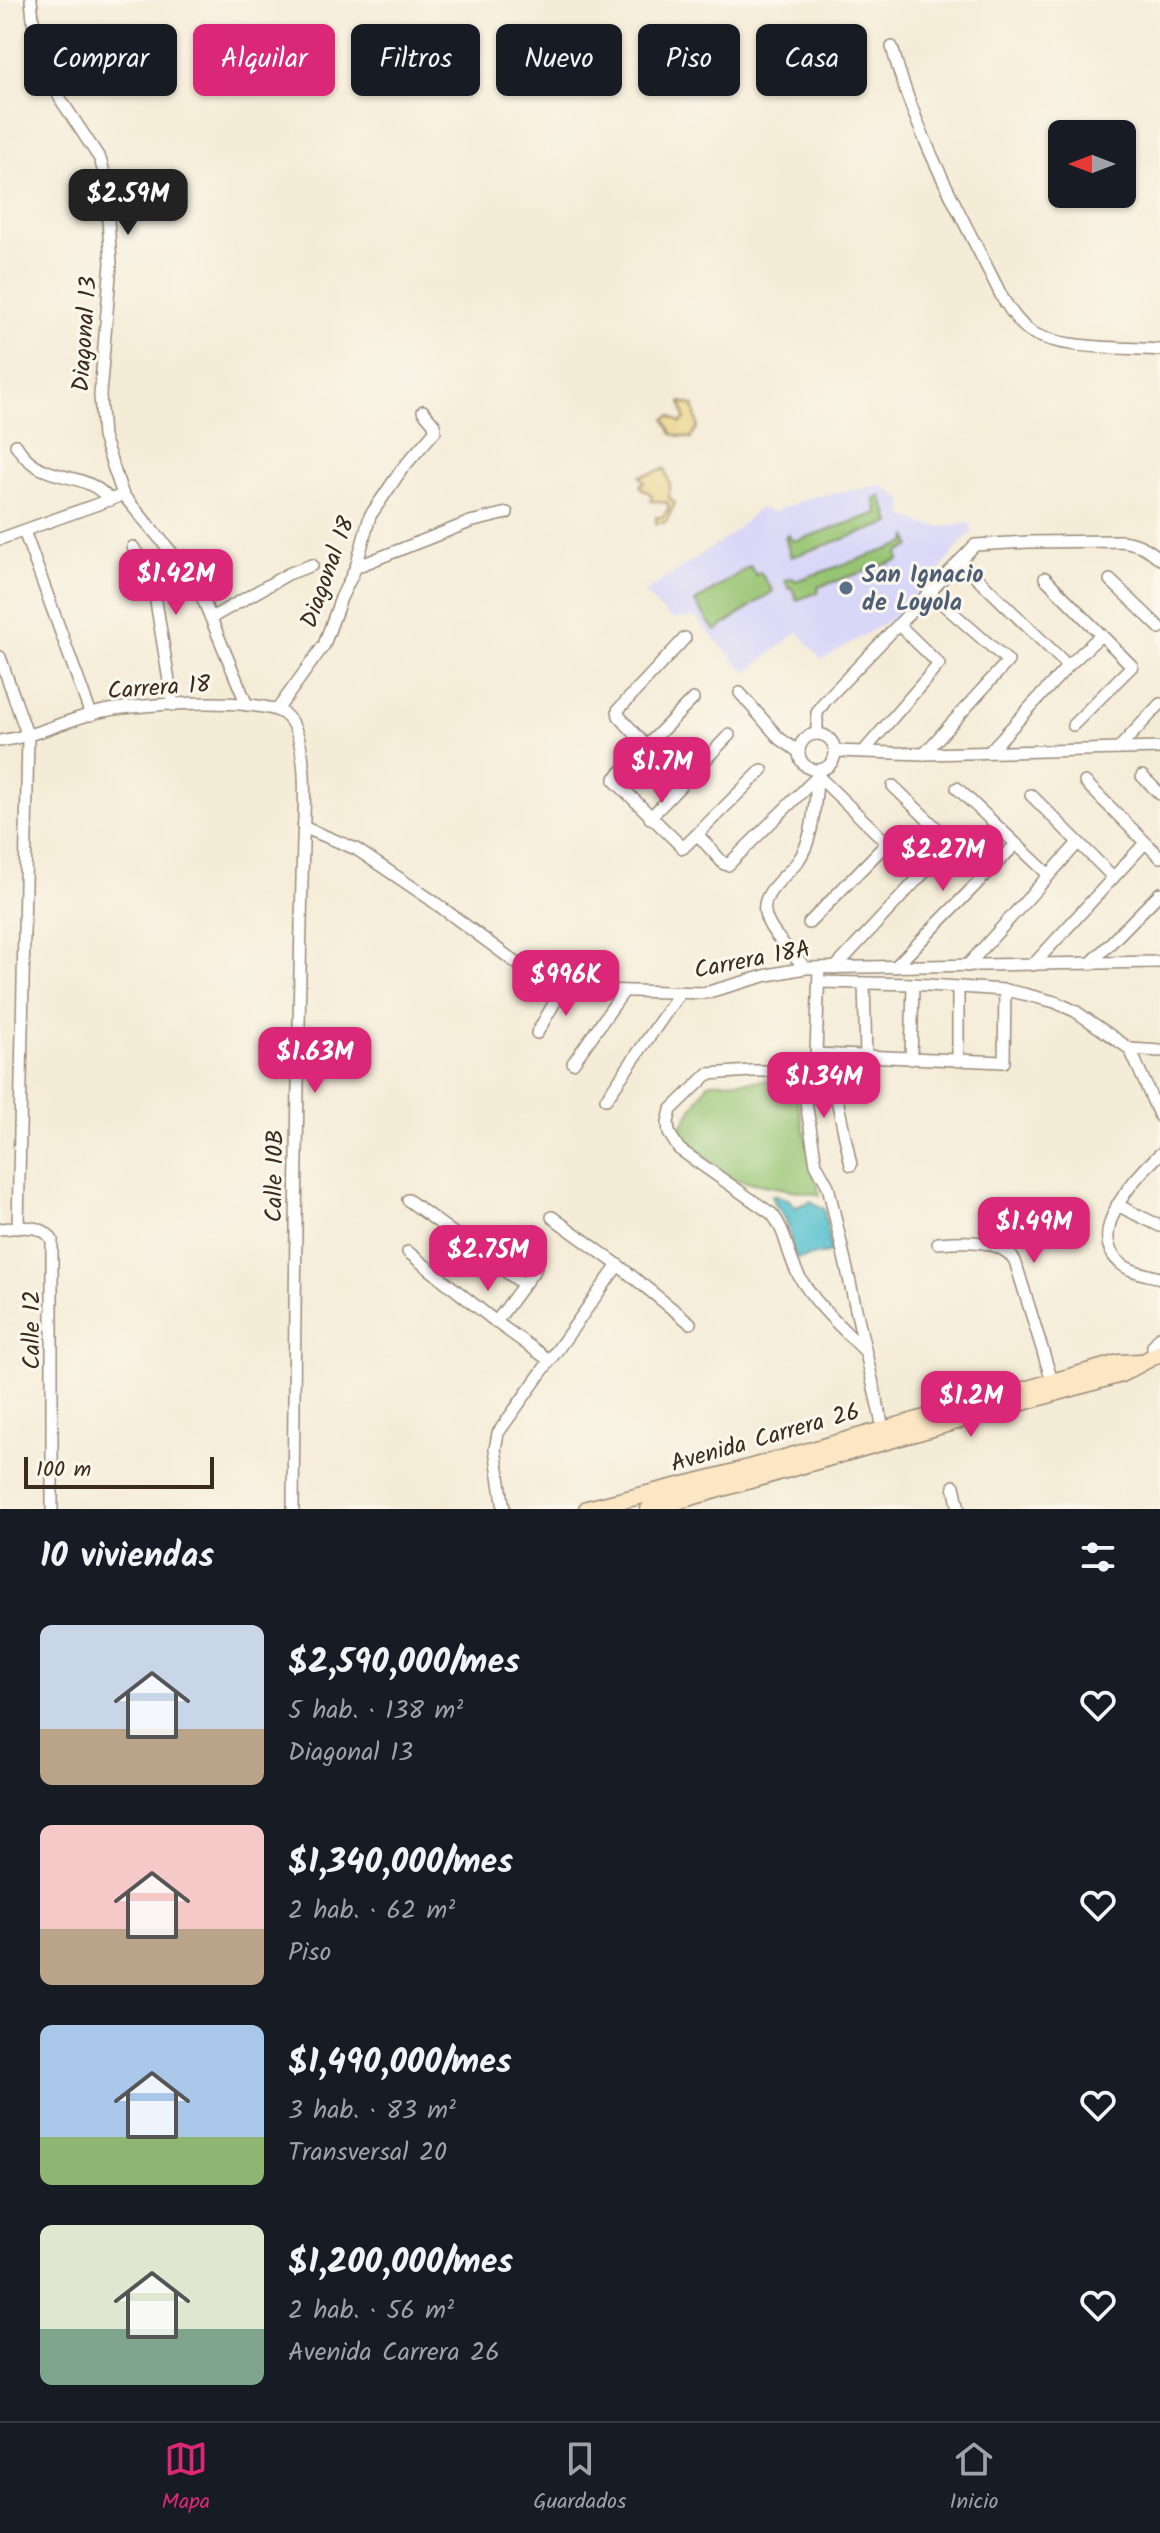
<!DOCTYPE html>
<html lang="es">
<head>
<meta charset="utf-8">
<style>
	:root { --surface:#171b24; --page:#242831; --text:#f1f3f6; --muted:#9ea1a6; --line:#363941; --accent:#db2777 }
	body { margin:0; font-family:Kalam,sans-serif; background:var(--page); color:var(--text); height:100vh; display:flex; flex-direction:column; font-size:30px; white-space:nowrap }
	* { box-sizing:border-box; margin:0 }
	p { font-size:26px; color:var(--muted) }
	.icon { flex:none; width:44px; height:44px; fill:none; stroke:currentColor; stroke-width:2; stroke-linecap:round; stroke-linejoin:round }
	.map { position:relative; height:1509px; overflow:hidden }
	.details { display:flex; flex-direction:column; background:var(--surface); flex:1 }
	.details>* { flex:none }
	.banner { position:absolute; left:24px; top:24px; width:1112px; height:72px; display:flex; gap:16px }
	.needle { width:52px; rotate:270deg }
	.buttons { position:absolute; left:1048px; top:120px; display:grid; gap:16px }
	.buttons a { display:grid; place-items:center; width:88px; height:88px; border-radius:12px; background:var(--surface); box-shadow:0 2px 6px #0004; font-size:40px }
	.scale { position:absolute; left:24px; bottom:20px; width:190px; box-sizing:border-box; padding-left:8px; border:4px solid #3b2a1e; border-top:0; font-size:22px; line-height:28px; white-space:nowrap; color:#3b2a1e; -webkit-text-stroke:6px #fbf7ec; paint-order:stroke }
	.price { position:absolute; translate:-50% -68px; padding:0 18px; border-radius:16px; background:var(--accent); color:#fff; font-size:26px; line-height:52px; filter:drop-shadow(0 2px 4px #0008) }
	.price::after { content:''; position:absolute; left:50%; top:48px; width:24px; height:18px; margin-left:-12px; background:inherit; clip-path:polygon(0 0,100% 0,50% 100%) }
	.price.selected { background:#222; color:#fff }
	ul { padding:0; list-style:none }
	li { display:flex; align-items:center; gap:24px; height:200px; padding:0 40px }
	li span { display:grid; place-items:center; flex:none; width:224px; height:160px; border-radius:12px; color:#555 }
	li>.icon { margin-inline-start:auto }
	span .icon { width:96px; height:96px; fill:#fffc; stroke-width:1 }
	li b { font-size:34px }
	h2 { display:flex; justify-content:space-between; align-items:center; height:96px; padding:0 40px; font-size:34px }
	.chip { padding:0 28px; border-radius:12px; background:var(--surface); box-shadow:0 2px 6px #0004; font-size:28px; line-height:72px }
	.chip.selected { background:var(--accent); color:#fff }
	.menu { display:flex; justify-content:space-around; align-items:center; height:112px; border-top:2px solid var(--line); background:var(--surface); font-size:22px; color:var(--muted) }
	.menu a { display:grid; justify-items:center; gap:4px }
	.menu .selected { color:var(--accent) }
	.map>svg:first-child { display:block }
	.built { fill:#d9d7f8 }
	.green { fill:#98c573; stroke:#6a7848; stroke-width:2 }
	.sand { fill:#eeda9e; stroke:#94825e; stroke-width:2 }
	.water { fill:#54c0cd; stroke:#487576; stroke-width:2 }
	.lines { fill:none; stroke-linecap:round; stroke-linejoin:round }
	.street-casing { stroke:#988b7a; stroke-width:14 }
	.secondary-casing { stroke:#988b7a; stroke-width:19 }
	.street { stroke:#fff; stroke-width:11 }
	.secondary { stroke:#fce6c4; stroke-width:16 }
	.service-dot { fill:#5c6f8a; stroke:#fbf7ec; stroke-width:3 }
	.labels { text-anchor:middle; stroke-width:6; stroke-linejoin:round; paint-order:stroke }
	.street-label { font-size:24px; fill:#3b2a1e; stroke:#fbf7ec }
	.service-label { font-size:24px; font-weight:bold; fill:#4e5e75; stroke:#fbf7ec; text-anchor:start }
</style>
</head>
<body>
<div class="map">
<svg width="1160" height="1509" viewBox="0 0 1160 1509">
	<rect width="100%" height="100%" fill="#fbf7ec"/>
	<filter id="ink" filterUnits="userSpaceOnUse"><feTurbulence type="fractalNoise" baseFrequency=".0125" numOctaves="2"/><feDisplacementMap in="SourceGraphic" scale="16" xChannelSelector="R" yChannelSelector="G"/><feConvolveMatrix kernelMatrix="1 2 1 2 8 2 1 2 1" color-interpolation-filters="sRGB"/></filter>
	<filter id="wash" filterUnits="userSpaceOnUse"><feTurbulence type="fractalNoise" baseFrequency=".006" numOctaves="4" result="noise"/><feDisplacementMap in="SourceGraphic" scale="32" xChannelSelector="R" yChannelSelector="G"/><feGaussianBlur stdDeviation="1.8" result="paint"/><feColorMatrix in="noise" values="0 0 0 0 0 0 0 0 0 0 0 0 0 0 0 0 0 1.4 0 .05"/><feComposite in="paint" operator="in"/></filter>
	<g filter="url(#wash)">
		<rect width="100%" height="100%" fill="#f5ecd7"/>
		<polygon class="built" points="882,485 903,500 904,515 922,524 942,527 970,523 973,533 965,538 910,608 822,660 798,632 746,673 695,618 671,619 644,593 730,535 759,508 773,512 808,498"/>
		<g class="green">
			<polygon points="881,496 891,523 791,557 785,537 789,535 791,540 798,540 878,513 874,499"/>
			<polygon points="908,535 911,546 898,553 899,560 818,587 819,592 797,600 792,588 789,589 785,580 793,578 795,581 907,543"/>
			<polygon points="750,566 756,575 760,572 773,591 715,631 695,602"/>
			<polygon points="792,1080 820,1195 731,1179 678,1132 709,1082"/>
		</g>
		<g class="sand">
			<polygon points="681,402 693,405 698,426 691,438 672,434 665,419 671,416 681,423 685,418"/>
			<polygon points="665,469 670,485 669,498 675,503 666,522 656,524 656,517 662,517 668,510 668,503 651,501 652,495 641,488 640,485 644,482 640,476"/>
		</g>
		<path class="water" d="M772,1195L788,1199L796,1207L811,1201L824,1209L831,1252L797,1259C790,1247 791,1239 788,1226C786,1214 774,1208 772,1195Z"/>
	</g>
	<g filter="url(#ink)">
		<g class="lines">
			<g class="street-casing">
				<g id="street">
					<polyline points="31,0 35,38 41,59 61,100 100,159 105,176 111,263 100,395 103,437 123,495 195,580 247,705"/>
					<path d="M892,47C916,137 962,216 1003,299C1011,311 1019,324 1031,332C1063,350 1123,347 1160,350"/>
					<path d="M16,445C42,488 82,466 110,500"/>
					<polyline points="24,531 91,715"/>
					<polyline points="0,539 123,495"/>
					<polyline points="133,547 152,577 173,705"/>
					<polyline points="960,561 1068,666"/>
					<polyline points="356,567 470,522 507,513"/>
					<polyline points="1045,578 1132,666 1073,725"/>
					<polyline points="1110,580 1160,628"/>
					<polyline points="211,618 288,574 312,565"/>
					<polyline points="0,657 28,737 18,1228"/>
					<polyline points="740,693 779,738 799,752"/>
					<polyline points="693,699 615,778 615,781 683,848 762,770"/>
					<polyline points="277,710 324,645 341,598 356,567 370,516 402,469 435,431 434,424 423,411"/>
					<circle cx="817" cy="752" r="18"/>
					<path d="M817,734V713L825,701L975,545L1028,542L1121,541C1137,543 1148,548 1160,559"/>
					<path d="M0,741C37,736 63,721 99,712C130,704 260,696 284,714C311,734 304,811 303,842C297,1064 295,1287 293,1509"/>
					<polyline points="646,746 619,716 618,710 685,638"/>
					<polyline points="1118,749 1160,704"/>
					<polyline points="835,751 924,754 1160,748"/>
					<polyline points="864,751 939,664 900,626"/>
					<polyline points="990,751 1068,666 1101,635"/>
					<polyline points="924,754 1008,661 930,593"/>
					<polyline points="1142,776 1160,794"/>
					<polyline points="1085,782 1160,857"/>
					<polyline points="893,786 985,875"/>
					<polyline points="957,788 1049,875"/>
					<polyline points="1031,795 1113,877"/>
					<polyline points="650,818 729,735"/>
					<polyline points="303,827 356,849 430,899 522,967 564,986 595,990 705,993 768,975 805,968 1160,962"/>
					<polyline points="698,835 724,864 728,865 818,776 921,876"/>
					<polyline points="809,923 887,843"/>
					<polyline points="1092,962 1160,893"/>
					<polyline points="1033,965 1145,843"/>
					<polyline points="967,966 1078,843"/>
					<polyline points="895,967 1016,844"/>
					<path d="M805,968C793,952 768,933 765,912C761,892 788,875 798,861C815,837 814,803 818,775"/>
					<path d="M819,968L816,1054L811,1066L801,1071H751L708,1074L671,1110L668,1122L669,1133L679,1149L772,1214C787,1232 787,1256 799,1276C815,1304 842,1328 865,1351"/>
					<polyline points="835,968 951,843"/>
					<polyline points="819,982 913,984 1005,990 1024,994 1055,1002 1075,1011 1130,1049 1160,1051"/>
					<polyline points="864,983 866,1057"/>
					<polyline points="958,987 958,1061"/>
					<polyline points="537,1033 564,986"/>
					<polyline points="1130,1049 1160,1117"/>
					<polyline points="816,1054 1004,1062 1005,990"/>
					<polyline points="911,1059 913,984"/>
					<polyline points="573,1063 624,991"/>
					<polyline points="811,1066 826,1076 835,1090 851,1165"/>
					<polyline points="801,1071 816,1164 828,1186 883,1428"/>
					<polyline points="606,1099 679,994"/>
					<path d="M1160,1154C1137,1175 1085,1231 1119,1262C1129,1272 1146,1274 1160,1278"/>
					<polyline points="408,1200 523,1284"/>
					<polyline points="1117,1205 1160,1226"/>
					<polyline points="552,1217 618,1265 690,1323"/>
					<path d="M0,1229C18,1228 42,1222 52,1240V1509"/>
					<path d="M938,1243C962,1241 1000,1238 1015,1261L1052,1381"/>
					<polyline points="408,1252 496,1322 549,1360"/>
					<polyline points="496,1322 536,1268"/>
					<polyline points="1153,1356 1153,1346 1160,1337"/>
					<polyline points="954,1486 959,1509"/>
					<polyline points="504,1509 495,1449 498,1433 618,1265"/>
				</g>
			</g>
			<g class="secondary-casing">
				<g id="secondary">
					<polyline points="587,1509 724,1475 1119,1363 1141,1362"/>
					<polyline points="649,1509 1121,1374 1160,1353"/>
				</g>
			</g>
			<use href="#street" class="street"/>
			<use href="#secondary" class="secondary"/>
		</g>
	</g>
	<circle class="service-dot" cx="846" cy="588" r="8"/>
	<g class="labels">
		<g class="street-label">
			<text transform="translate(84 334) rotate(-86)" y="8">Diagonal 13</text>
			<text transform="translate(327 572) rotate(-70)" y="8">Diagonal 18</text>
			<text transform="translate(159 687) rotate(-4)" y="8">Carrera 18</text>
			<text transform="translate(752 959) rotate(-11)" y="8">Carrera 18A</text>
			<text transform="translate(274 1176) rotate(-89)" y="8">Calle 10B</text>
			<text transform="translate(31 1330) rotate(-90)" y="8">Calle 12</text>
			<text transform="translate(765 1437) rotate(-16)" y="8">Avenida Carrera 26</text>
		</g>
		<g class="service-label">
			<text x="862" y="582">San Ignacio<tspan x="862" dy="28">de Loyola</tspan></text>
		</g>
	</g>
</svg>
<div class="buttons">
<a><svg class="needle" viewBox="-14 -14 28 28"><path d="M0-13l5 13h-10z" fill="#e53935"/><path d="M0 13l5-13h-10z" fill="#9ea1a6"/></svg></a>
</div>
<div class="scale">100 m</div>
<b class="price selected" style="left:128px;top:237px">$2.59M</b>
<b class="price" style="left:176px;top:617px">$1.42M</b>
<b class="price" style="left:662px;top:805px">$1.7M</b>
<b class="price" style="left:943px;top:893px">$2.27M</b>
<b class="price" style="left:566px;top:1018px">$996K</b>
<b class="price" style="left:315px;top:1095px">$1.63M</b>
<b class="price" style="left:824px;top:1120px">$1.34M</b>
<b class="price" style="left:1034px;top:1265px">$1.49M</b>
<b class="price" style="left:488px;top:1293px">$2.75M</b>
<b class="price" style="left:971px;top:1439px">$1.2M</b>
<div class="banner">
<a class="chip">Comprar</a>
<a class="chip selected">Alquilar</a>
<a class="chip">Filtros</a>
<a class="chip">Nuevo</a>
<a class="chip">Piso</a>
<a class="chip">Casa</a>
</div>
</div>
<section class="details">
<h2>10 viviendas<svg class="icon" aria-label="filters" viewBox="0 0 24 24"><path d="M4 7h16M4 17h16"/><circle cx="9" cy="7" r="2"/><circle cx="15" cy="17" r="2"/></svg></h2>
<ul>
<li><span style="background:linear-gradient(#c9d6e8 65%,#b9a48a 0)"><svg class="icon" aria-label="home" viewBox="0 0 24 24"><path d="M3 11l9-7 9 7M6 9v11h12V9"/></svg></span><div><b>$2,590,000/mes</b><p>5 hab. · 138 m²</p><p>Diagonal 13</p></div><svg class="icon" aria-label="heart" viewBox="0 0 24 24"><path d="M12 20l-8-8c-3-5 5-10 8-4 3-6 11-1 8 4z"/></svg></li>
<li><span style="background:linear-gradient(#f6c9c9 65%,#b9a48a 0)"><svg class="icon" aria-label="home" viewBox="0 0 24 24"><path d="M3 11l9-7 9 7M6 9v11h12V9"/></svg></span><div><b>$1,340,000/mes</b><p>2 hab. · 62 m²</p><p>Piso</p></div><svg class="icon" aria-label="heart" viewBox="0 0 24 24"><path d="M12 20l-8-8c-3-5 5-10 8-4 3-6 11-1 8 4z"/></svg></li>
<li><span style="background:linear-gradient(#a9c7e8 70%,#8fb573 0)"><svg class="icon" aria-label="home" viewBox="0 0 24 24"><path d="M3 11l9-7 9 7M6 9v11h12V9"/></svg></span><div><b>$1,490,000/mes</b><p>3 hab. · 83 m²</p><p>Transversal 20</p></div><svg class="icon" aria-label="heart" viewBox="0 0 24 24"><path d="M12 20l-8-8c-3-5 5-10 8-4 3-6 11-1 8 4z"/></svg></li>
<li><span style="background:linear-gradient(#dfe7d0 65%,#7fa58c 0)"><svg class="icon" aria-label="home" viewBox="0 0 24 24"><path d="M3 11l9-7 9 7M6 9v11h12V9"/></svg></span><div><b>$1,200,000/mes</b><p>2 hab. · 56 m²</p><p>Avenida Carrera 26</p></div><svg class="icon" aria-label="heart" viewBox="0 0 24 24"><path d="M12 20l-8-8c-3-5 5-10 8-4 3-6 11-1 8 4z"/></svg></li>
</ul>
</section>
<nav class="menu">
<a class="selected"><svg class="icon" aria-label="map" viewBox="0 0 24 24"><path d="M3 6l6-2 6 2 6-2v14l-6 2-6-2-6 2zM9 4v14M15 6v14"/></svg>Mapa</a>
<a><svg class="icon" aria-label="saved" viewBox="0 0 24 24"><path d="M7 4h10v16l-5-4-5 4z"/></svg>Guardados</a>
<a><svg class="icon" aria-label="home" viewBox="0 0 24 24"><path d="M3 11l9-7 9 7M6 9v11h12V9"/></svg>Inicio</a>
</nav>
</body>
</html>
